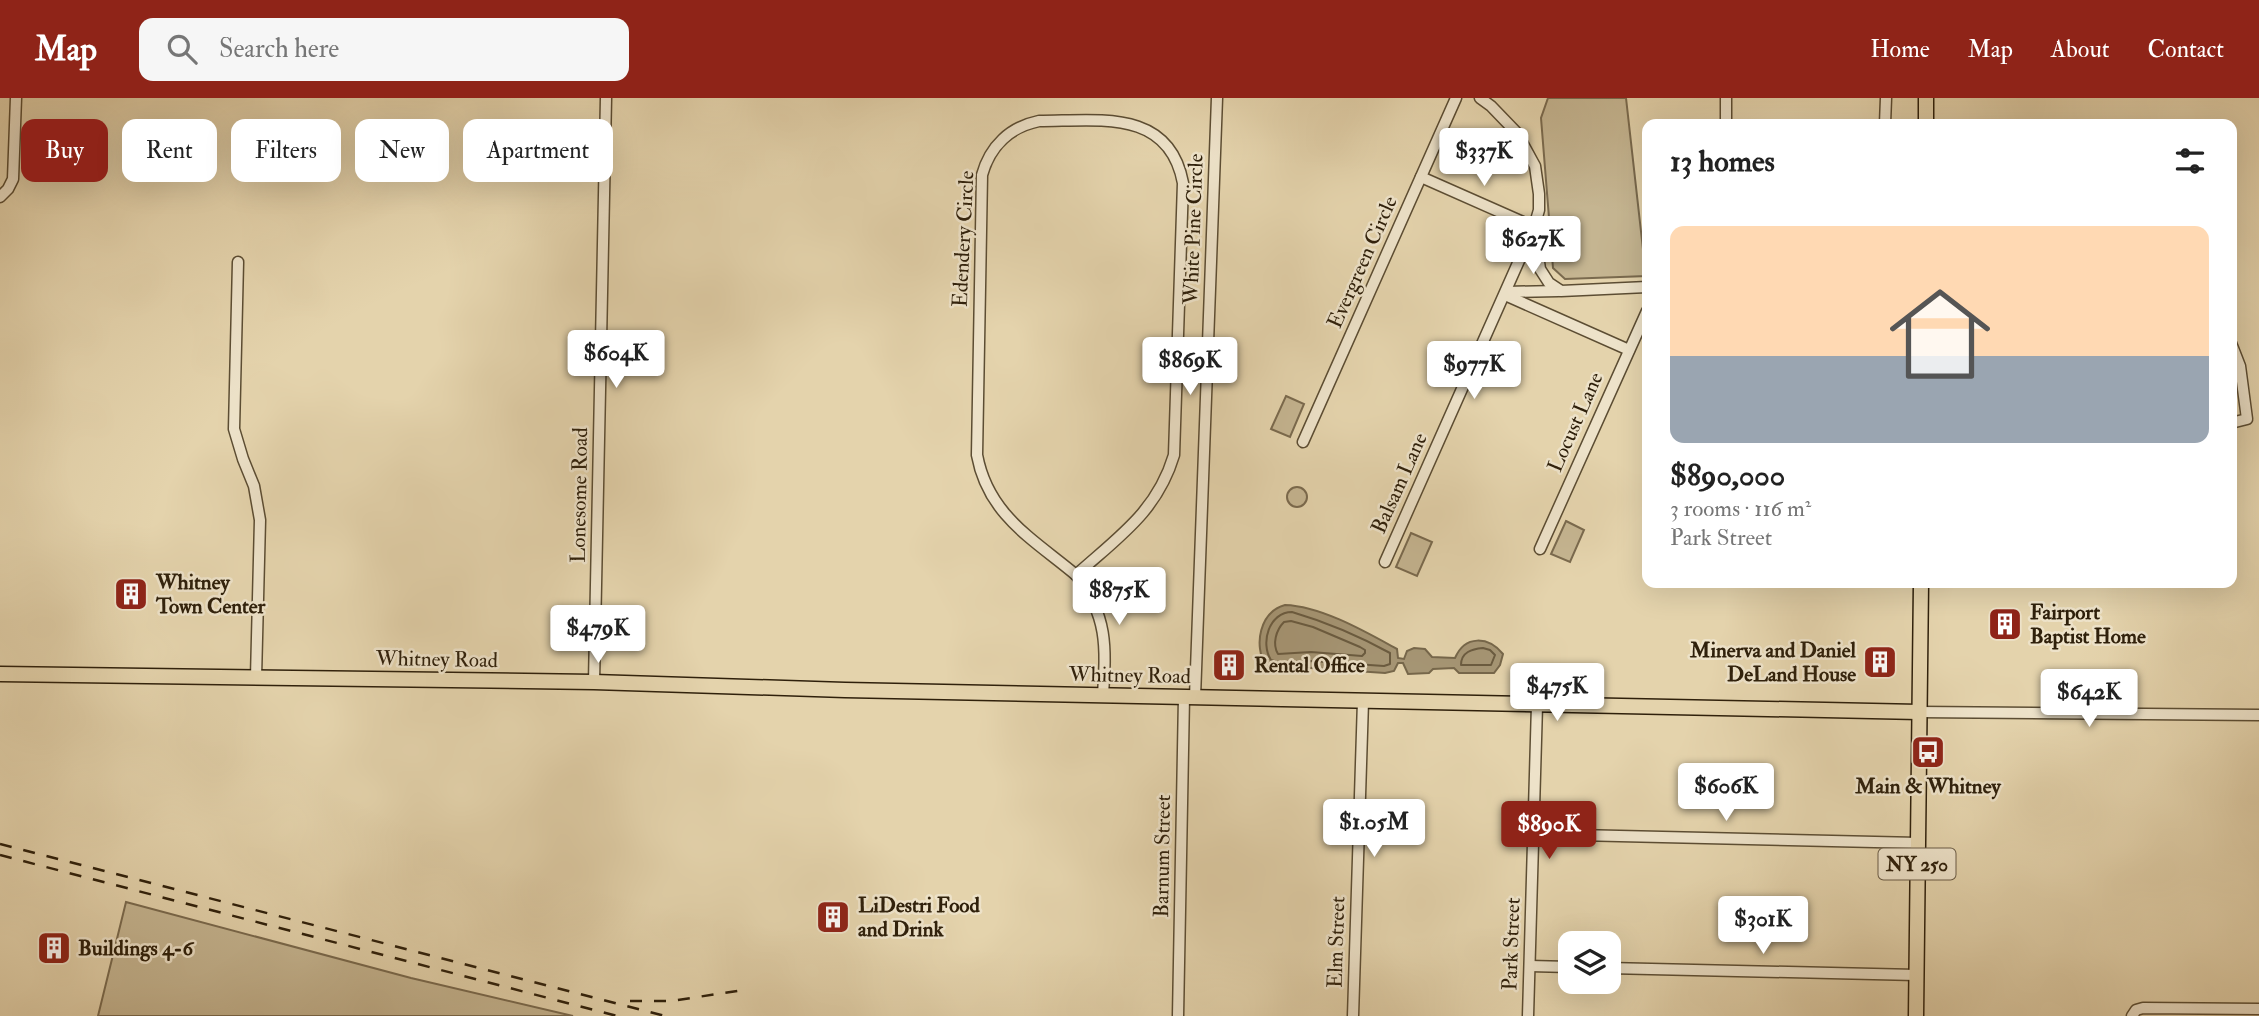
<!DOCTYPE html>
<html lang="en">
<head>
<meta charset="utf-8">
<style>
	:root { --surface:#fff; --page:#f6f6f6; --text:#222; --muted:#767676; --line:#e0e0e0; --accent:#8f2418 }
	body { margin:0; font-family:"IM FELL Double Pica",serif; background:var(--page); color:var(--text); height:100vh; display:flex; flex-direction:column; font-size:26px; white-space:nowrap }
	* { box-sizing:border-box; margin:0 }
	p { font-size:23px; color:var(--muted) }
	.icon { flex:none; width:38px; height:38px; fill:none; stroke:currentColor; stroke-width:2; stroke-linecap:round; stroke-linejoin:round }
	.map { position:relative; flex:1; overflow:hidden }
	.panel { position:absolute; left:1642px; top:21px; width:595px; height:469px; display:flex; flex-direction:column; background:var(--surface); border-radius:14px; box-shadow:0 7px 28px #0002 }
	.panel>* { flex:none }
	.hud { position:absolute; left:21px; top:21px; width:665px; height:63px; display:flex; gap:14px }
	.buttons { position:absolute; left:1558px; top:833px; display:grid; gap:14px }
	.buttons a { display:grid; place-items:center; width:63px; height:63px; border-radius:14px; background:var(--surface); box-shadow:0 7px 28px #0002; font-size:35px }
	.price { position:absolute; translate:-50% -60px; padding:0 16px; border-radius:7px; background:#fff; color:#222; font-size:23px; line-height:46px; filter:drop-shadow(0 2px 4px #0008) }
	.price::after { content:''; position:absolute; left:50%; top:42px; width:21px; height:16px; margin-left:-10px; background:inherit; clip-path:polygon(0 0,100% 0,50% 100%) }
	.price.on { background:var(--accent); color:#fff }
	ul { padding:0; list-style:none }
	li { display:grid; align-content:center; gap:14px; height:371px; padding:0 28px }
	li+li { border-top:2px solid var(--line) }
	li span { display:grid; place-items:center; height:217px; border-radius:14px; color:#555 }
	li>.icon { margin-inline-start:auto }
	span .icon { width:126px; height:126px; fill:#fffc; stroke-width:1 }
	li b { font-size:30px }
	h2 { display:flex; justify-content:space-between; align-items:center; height:84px; padding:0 28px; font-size:30px }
	.chip { padding:0 24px; border-radius:14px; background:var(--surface); box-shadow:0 7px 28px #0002; font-size:24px; line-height:63px }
	.chip.on { background:var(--accent); color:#fff }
	header { display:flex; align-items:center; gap:42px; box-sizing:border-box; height:98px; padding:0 35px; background:var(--accent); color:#fff }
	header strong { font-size:33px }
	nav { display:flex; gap:38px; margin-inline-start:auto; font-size:24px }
	.search { width:490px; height:63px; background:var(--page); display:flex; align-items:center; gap:18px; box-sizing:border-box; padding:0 24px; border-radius:14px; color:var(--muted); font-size:26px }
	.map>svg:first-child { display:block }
	.green { fill:#c5b591; stroke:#7a6a4e; stroke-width:2 }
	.water { fill:#a69675; stroke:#76674b; stroke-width:2 }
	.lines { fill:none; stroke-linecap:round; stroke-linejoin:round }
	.shore { stroke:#6a5b40; stroke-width:2 }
	.minor-casing { stroke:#5c4d33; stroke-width:13 }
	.major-casing { stroke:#2f200b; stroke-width:17 }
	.minor { stroke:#ede2c9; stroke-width:10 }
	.major { stroke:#e4d3ac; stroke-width:14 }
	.rail { stroke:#2f200b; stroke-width:2.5; stroke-dasharray:12 12; stroke-linecap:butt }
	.labels { text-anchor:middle; stroke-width:5; stroke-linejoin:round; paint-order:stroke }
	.shield { fill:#ede2c9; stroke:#685a44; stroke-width:2 }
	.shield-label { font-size:19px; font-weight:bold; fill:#2f200b }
	.street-label { font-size:21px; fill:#2f200b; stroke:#ede2c9 }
	.poi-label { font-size:21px; font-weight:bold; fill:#2f200b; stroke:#ede2c9; text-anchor:start }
</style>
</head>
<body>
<header>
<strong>Map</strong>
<div class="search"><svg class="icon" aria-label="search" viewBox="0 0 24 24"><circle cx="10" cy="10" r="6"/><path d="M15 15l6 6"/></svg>Search here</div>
<nav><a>Home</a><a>Map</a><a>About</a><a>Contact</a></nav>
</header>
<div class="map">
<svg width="2259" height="918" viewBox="0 0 2259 918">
	<rect width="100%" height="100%" fill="#e4d3ac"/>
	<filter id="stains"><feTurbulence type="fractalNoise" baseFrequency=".00286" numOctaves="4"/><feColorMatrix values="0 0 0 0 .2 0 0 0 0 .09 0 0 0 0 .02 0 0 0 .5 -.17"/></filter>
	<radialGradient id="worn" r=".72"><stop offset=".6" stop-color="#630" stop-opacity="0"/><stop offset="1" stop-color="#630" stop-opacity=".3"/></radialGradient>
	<g class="green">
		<polygon points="1548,0 1626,0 1644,160 1647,161 1647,178 1565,181 1553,170 1541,20"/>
		<polygon points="1286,298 1304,306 1290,339 1271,331"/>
		<circle cx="1297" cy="399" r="10"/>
		<polygon points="1566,423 1584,432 1570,464 1551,456"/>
		<polygon points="1411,435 1432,444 1417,478 1396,469"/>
		<polygon points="126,804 411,880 573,918 98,918"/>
	</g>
	<path class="water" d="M1285,507C1321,508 1366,534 1397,551L1398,560L1404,561L1407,553L1414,550L1425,551L1432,559L1455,560C1465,537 1488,538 1503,556L1500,567L1494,575H1459L1454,570L1433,571L1429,575L1408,576L1403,565H1398L1394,573L1385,575L1311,570H1289L1283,572L1266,568C1253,547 1260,514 1285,507Z"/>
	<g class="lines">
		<g class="shore">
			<path d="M1292,514C1326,524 1359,538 1390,555V566L1384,568L1311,563L1281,565L1271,562C1260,545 1269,514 1292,514Z"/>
			<path d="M1291,523L1313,529L1360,549L1365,552V555L1362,558L1311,554L1278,556C1272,546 1276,532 1284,524Z"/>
			<path d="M1483,550L1490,552L1495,557L1491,567H1461C1461,554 1472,551 1483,550Z"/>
		</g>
		<g class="minor-casing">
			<g id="minor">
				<polyline points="1480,0 1491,8 1517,35 1535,68 1539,96 1539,112 1534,129 1540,171 1549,185 1561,193 1647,189"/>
				<path d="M1039,23C1098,23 1169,10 1183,85L1174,357C1157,414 1118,439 1076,477C1033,441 988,417 977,357L982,77C990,48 1010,29 1039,23Z"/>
				<polyline points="1726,26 1726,0"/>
				<polyline points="1885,26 1886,0"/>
				<polyline points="0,99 8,91 13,81 16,0"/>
				<polyline points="238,164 234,331 243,361 254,388 260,422 256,579"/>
				<polyline points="1506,194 1558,193"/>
				<polyline points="1505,197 1629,252"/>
				<polyline points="2231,245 2240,268 2247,321 2231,325"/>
				<polyline points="1303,344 1456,0"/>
				<polyline points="1540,451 1647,213"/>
				<polyline points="1385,464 1534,129 1421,79"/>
				<path d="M1076,477C1108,518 1106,549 1103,597"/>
				<polyline points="594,584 606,0"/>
				<polyline points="1195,599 1217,0"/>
				<polyline points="1919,614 2259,617"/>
				<polyline points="1534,736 1918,745"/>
				<polyline points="1530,868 1570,869"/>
				<polyline points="1608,870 1916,877"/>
				<polyline points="1178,918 1184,599"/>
				<polyline points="1353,918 1363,603"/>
				<polyline points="1528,918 1537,607"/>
				<polyline points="2132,918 2136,912 2143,910 2259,911"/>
			</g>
		</g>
		<g class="major-casing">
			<g id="major">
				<polyline points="1926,26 1926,0"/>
				<polyline points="0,576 594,584 845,592 1919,614"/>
				<polyline points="1916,918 1921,485"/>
			</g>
		</g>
		<use href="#minor" class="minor"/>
		<use href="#major" class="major"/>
		<g class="rail">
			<polyline points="0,746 665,918"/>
			<polyline points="0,757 617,918"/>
			<polyline points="630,903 671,903 744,892"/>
		</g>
	</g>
	<defs>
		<g id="building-square" transform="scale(1.75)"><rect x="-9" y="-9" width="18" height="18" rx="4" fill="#8f2418" stroke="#ede2c9"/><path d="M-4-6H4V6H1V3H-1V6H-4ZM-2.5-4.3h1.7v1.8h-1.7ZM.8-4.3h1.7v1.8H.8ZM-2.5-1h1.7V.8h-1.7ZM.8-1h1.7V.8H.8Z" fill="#fff"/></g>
		<g id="bus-square" transform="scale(1.75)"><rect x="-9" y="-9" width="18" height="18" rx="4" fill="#8f2418" stroke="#ede2c9"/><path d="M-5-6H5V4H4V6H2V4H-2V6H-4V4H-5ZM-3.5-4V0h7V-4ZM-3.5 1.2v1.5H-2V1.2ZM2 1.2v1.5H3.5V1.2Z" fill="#fff"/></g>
	</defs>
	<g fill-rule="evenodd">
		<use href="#building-square" x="131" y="496"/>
		<use href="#building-square" x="2005" y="526"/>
		<use href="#building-square" x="1880" y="564"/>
		<use href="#building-square" x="1229" y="567"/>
		<use href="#bus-square" x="1928" y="654"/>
		<use href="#building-square" x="833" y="819"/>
		<use href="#building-square" x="54" y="850"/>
	</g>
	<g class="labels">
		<rect class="shield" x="1878.5" y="750.5" width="77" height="31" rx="5"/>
		<g class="shield-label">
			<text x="1917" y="773">NY 250</text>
		</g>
		<g class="street-label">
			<text transform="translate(1193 131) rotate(-88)" y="7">White Pine Circle</text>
			<text transform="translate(963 141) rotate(-87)" y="7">Edendery Circle</text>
			<text transform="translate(1362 164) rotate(-66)" y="7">Evergreen Circle</text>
			<text transform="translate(1575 324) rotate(-66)" y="7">Locust Lane</text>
			<text transform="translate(1399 385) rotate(-66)" y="7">Balsam Lane</text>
			<text transform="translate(579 397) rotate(-89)" y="7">Lonesome Road</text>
			<text transform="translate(437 561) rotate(1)" y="7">Whitney Road</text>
			<text transform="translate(1130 577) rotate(1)" y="7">Whitney Road</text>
			<text transform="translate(1162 758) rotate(-89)" y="7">Barnum Street</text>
			<text transform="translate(1336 844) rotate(-88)" y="7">Elm Street</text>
			<text transform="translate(1511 846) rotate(-88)" y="7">Park Street</text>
		</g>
		<g class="poi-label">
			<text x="156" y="491">Whitney<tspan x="156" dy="24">Town Center</tspan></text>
			<text x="2030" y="521">Fairport<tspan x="2030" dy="24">Baptist Home</tspan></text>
			<text x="1856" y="559" text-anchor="end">Minerva and Daniel<tspan x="1856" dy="24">DeLand House</tspan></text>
			<text x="1254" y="574">Rental Office</text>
			<text x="1928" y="695" text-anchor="middle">Main &amp; Whitney</text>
			<text x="858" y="814">LiDestri Food<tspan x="858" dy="24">and Drink</tspan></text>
			<text x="78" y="857">Buildings 4-6</text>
		</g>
	</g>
	<rect width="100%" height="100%" filter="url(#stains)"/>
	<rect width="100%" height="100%" fill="url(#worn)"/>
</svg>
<div class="buttons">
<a><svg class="icon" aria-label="layers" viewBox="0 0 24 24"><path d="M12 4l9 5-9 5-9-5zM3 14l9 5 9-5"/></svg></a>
</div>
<b class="price" style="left:1484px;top:90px">$337K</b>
<b class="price" style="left:1533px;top:178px">$627K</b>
<b class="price" style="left:616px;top:292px">$604K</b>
<b class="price" style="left:1190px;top:299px">$869K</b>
<b class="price" style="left:1474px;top:303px">$977K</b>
<b class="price" style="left:1119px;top:529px">$875K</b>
<b class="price" style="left:598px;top:567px">$479K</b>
<b class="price" style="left:1557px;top:625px">$475K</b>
<b class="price" style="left:2089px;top:631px">$642K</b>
<b class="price" style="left:1726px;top:725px">$606K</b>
<b class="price" style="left:1374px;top:761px">$1.05M</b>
<b class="price on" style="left:1549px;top:763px">$890K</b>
<b class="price" style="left:1763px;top:858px">$301K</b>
<div class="hud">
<a class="chip on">Buy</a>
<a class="chip">Rent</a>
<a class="chip">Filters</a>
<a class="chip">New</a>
<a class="chip">Apartment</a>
</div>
<section class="panel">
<h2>13 homes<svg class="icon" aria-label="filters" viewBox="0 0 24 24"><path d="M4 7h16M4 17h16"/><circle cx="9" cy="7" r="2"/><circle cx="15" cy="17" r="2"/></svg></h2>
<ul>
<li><span style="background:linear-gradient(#ffd9b3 60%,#9aa5b1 0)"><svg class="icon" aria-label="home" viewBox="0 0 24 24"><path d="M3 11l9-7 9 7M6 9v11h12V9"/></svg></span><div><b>$890,000</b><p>3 rooms · 116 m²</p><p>Park Street</p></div></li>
</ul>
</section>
</div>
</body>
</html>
